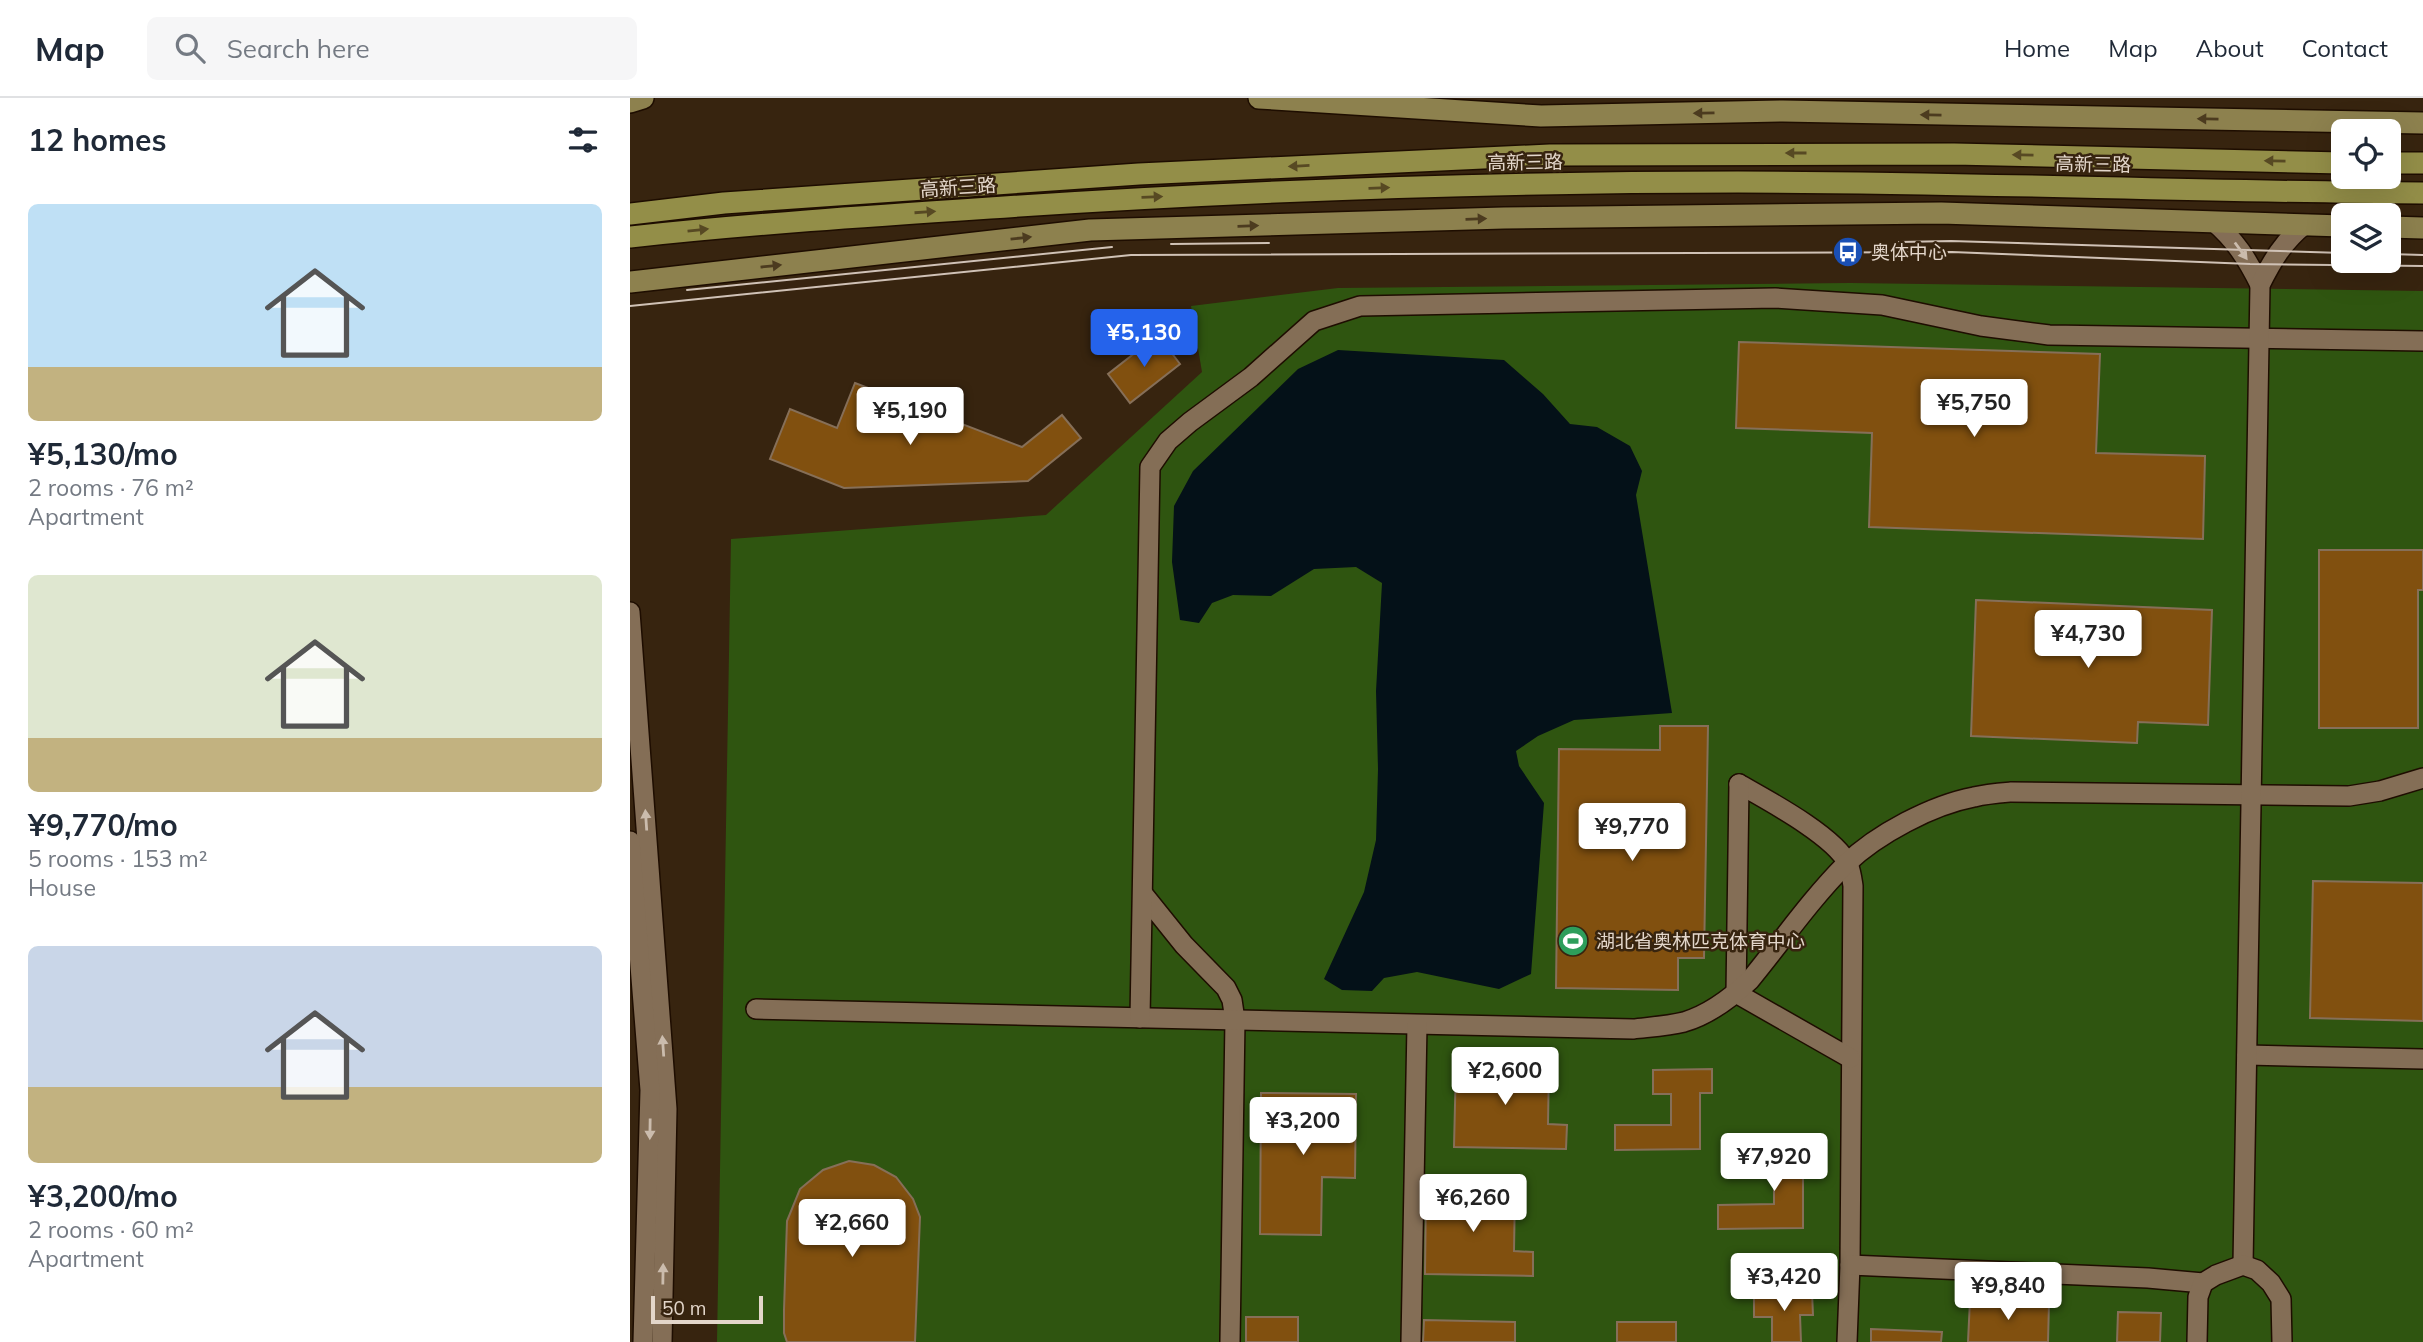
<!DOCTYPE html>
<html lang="en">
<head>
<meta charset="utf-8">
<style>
	:root { --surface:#fff; --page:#f6f6f7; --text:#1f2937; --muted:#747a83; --line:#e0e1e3; --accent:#2563eb }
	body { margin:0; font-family:Mulish,"Noto Sans SC",sans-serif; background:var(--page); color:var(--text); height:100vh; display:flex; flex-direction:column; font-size:26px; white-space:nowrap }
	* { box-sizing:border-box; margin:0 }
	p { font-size:23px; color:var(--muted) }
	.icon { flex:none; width:38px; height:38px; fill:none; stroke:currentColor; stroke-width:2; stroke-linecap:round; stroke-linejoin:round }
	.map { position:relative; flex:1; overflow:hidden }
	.sheet { display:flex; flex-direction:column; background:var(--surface); width:630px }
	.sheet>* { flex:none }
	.controls { position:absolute; left:1701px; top:21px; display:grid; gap:14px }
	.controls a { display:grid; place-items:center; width:70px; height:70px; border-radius:10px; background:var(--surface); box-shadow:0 7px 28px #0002; font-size:35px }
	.scale { position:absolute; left:21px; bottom:18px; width:112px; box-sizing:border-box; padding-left:7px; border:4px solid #e3d6ca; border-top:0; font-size:19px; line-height:24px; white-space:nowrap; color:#e3d6ca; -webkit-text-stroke:5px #37240f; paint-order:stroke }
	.price { position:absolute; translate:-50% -60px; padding:0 16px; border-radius:7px; background:#fff; color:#222; font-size:23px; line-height:46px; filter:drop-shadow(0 2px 4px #0008) }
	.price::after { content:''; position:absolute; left:50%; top:42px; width:21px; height:16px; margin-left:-10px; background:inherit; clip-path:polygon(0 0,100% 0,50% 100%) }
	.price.selected { background:var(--accent); color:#fff }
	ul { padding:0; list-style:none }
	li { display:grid; align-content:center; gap:14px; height:371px; padding:0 28px }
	li span { display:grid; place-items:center; height:217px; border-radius:10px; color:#555 }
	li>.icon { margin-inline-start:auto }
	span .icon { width:126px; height:126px; fill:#fffc; stroke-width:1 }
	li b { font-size:30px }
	h2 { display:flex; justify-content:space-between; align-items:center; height:84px; padding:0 28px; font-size:30px }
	header { display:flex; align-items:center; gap:42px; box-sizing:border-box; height:98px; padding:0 35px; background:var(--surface); border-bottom:2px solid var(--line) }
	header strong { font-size:33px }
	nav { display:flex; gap:38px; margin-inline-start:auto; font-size:24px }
	.search { width:490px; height:63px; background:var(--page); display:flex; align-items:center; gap:18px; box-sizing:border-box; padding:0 24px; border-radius:10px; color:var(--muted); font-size:26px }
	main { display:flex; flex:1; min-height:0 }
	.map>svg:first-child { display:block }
	.green { fill:#2f5510 }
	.water { fill:#041118 }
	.building { fill:#81500f; stroke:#866f58; stroke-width:2 }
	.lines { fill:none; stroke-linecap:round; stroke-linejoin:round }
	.minor-casing { stroke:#1e0d00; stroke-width:22 }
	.major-casing { stroke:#1e0d00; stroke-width:24 }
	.highway-casing { stroke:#1e0d00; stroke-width:24 }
	.minor { stroke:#846e56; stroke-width:19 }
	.major { stroke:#8d814e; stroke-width:21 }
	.highway { stroke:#938e48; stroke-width:21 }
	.tram { stroke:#d0c2b6; stroke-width:2 }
	.oneway { fill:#4c3b1f }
	.oneway2 { fill:#574923 }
	.oneway3 { fill:#cbbcad }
	.labels { text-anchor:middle; stroke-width:5; stroke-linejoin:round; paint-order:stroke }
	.street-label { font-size:19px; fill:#e3d6ca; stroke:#37240f }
	.poi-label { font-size:19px; fill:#e3d6ca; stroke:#37240f; text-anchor:start }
</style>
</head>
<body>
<header>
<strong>Map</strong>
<div class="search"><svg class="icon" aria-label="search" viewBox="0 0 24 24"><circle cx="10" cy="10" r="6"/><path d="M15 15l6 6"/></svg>Search here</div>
<nav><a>Home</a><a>Map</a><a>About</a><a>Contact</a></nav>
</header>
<main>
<section class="sheet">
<h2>12 homes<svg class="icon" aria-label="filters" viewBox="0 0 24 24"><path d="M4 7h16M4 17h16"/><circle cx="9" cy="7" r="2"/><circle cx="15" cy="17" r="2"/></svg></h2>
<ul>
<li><span style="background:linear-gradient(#bfe0f5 75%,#c2b280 0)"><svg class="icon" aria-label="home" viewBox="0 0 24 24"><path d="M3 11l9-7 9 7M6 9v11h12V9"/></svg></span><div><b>¥5,130/mo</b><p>2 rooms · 76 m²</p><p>Apartment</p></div></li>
<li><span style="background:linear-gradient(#dfe7d0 75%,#c2b280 0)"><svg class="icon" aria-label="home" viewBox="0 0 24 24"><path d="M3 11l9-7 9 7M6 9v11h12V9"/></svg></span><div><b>¥9,770/mo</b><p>5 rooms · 153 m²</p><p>House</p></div></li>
<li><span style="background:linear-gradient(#c9d6e8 65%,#c2b280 0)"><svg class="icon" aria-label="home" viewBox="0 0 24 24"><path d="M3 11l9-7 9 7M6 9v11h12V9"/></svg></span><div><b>¥3,200/mo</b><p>2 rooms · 60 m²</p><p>Apartment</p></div></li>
</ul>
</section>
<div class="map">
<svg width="1793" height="1244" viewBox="0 0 1793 1244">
	<rect width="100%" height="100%" fill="#37240f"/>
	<polygon class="green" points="1220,185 1793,193 1793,1244 87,1244 101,441 416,417 572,274 561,208 708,190"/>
	<polygon class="water" points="708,252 874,262 913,296 940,326 967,329 1000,348 1012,373 1006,397 1042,615 944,622 908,638 886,653 889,668 914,705 901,876 869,891 787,874 754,880 742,893 712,892 694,881 734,794 746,742 748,671 746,593 752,485 726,469 684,471 641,498 603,497 582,505 569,525 550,522 542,464 544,408 563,373 668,271"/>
	<g class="building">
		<polygon points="528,237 550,266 500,305 478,276"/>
		<polygon points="1109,244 1470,256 1466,355 1575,358 1573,441 1239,429 1242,335 1106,330"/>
		<polygon points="225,285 392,349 432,317 451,340 398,383 214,390 140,361 160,311 207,330"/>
		<polygon points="1689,452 1793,452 1793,492 1788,492 1788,630 1689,630"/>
		<polygon points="1346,502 1582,512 1578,627 1508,624 1507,645 1341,638"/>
		<polygon points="1030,628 1078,628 1074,860 1048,860 1048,892 926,890 929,651 1030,652"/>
		<polygon points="1683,783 1793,785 1793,923 1680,920"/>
		<polygon points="826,965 919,966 918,1026 937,1027 936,1051 824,1049"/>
		<polygon points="1082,971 1082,995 1070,995 1070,1051 985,1052 985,1027 1041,1027 1041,996 1023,996 1023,972"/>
		<polygon points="631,995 726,996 725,1080 692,1079 691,1137 630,1136"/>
		<polygon points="1126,1051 1185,1051 1185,1074 1173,1074 1173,1130 1088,1131 1088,1107 1144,1106 1144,1076 1126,1075"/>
		<polygon points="219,1063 244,1067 266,1079 283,1101 290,1119 285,1244 157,1244 154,1235 154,1212 157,1123 170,1091 193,1072"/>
		<polygon points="796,1091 885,1093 884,1153 903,1154 903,1178 795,1176"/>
		<polygon points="1124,1194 1182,1194 1183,1217 1170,1217 1171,1244 1142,1244 1142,1219 1124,1219"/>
		<polygon points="1340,1202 1419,1205 1418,1244 1338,1244"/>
		<polygon points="1488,1214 1531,1215 1530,1244 1487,1244"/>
		<rect x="616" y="1219" width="52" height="25"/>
		<polygon points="794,1222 885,1224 885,1244 793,1244"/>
		<rect x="987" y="1224" width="59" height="20"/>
		<polygon points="1241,1231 1312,1234 1311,1244 1241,1244"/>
	</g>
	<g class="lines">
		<g class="minor-casing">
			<g id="minor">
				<path d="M1584,124C1605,142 1618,162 1630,187"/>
				<polyline points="0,514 37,1011 32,1244"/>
				<path d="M1109,686C1137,702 1205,738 1218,766C1221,773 1222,781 1223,788L1220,1167L1217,1244"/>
				<polyline points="1109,686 1106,895 1220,960"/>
				<polyline points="0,743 20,992 13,1244"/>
				<polyline points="513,796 554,847 596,890 602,902 605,922 600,1244"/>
				<path d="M126,911L1003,931C1020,929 1038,928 1054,924C1078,917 1102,899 1120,882C1152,843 1181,801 1216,766C1247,736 1302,707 1344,699C1356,696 1369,695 1381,694L1719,698L1750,693L1793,680"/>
				<polyline points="510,920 520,369 538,343 560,324 621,279 684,223 730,208 1145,200 1252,207 1351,228 1419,237 1793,243"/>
				<polyline points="1617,957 1793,961"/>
				<polyline points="1220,1167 1518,1180 1573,1185"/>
				<path d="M1613,1167L1630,187C1642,163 1653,144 1674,127"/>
				<polyline points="781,1244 787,927"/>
				<polyline points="1567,1244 1568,1199 1573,1185 1586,1177 1613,1167 1627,1172 1641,1185 1651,1201 1652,1244"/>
			</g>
		</g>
		<g class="major-casing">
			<g id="major">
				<polyline points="629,0 911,18 1153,13 1793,25"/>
				<polyline points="0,4 13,0"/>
				<polyline points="1759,129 1793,130"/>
				<polyline points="0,184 460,132 874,120 1311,115 1713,128"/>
			</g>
		</g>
		<g class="highway-casing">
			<g id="highway">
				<polyline points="1759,65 1793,65"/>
				<polyline points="0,116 94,105 509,76 920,57 1324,56 1713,65"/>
				<path d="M0,139C120,126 240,118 360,110C609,93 858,84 1108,84C1336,84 1564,94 1793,95"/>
			</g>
		</g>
		<use href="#minor" class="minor"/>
		<use href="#major" class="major"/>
		<use href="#highway" class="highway"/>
		<g class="tram">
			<polyline points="1269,144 1321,143 1713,155"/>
			<polyline points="541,146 639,145"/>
			<polyline points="1759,156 1793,157"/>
			<polyline points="57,192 482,149"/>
			<polyline points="0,208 501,157 1322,154 1620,166 1793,168"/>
		</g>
	</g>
	<defs><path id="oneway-solid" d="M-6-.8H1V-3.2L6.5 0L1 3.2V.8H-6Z" transform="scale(1.75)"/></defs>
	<g class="oneway">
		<use href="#oneway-solid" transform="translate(1074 15) rotate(179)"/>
		<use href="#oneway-solid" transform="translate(1301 17) rotate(-179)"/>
		<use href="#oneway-solid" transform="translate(1578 21) rotate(-179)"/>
		<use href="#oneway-solid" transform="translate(846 121) rotate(-2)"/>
		<use href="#oneway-solid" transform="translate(618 128) rotate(-2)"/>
		<use href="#oneway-solid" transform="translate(391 140) rotate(-6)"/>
		<use href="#oneway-solid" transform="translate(141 168) rotate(-6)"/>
	</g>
	<g class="oneway2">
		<use href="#oneway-solid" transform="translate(1166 55) rotate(-180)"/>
		<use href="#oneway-solid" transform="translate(1393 57) rotate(-179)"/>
		<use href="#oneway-solid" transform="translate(1645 63) rotate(-179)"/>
		<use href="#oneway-solid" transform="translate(669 68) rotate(177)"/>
		<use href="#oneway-solid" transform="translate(749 90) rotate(-2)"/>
		<use href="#oneway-solid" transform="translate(522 99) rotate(-2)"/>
		<use href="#oneway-solid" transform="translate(295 114) rotate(-4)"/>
		<use href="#oneway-solid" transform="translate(68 132) rotate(-6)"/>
	</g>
	<g class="oneway3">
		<use href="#oneway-solid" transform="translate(1611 153) rotate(54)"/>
		<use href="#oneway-solid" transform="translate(16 722) rotate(-94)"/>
		<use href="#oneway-solid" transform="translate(33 948) rotate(-94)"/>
		<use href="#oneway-solid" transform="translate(20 1031) rotate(91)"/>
		<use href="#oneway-solid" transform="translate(33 1176) rotate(-89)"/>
	</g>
	<defs>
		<g id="bus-disc" transform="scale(1.575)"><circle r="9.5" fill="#1a4fb4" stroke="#37240f"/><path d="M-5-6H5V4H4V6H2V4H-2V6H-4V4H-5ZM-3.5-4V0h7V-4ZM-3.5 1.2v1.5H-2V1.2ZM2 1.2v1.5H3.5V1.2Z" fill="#fff"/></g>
		<g id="stadium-disc" transform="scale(1.575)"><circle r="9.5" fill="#2e9e5b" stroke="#37240f"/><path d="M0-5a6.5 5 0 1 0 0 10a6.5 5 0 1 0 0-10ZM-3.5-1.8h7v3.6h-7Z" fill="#fff"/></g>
	</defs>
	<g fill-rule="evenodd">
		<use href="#bus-disc" x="1218" y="154"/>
		<use href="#stadium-disc" x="943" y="843"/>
	</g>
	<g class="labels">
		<g class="street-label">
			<text transform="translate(895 64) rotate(-1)" y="7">高新三路</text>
			<text transform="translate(1463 66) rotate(1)" y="7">高新三路</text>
			<text transform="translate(328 89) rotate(-4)" y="7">高新三路</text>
		</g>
		<g class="poi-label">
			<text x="1241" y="161">奥体中心</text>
			<text x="966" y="850">湖北省奥林匹克体育中心</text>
		</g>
	</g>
</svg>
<div class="controls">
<a><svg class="icon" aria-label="locate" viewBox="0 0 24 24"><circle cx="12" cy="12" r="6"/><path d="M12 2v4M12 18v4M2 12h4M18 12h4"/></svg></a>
<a><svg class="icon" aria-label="layers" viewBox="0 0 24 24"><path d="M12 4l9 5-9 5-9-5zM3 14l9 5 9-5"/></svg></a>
</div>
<div class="scale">50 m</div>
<b class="price selected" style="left:514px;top:271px">¥5,130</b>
<b class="price" style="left:1344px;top:341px">¥5,750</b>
<b class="price" style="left:280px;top:349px">¥5,190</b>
<b class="price" style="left:1458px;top:572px">¥4,730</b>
<b class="price" style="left:1002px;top:765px">¥9,770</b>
<b class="price" style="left:875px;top:1009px">¥2,600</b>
<b class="price" style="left:673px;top:1059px">¥3,200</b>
<b class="price" style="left:1144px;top:1095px">¥7,920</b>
<b class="price" style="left:843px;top:1136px">¥6,260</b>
<b class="price" style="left:222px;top:1161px">¥2,660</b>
<b class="price" style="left:1154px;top:1215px">¥3,420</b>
<b class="price" style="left:1378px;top:1224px">¥9,840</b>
</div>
</main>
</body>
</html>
